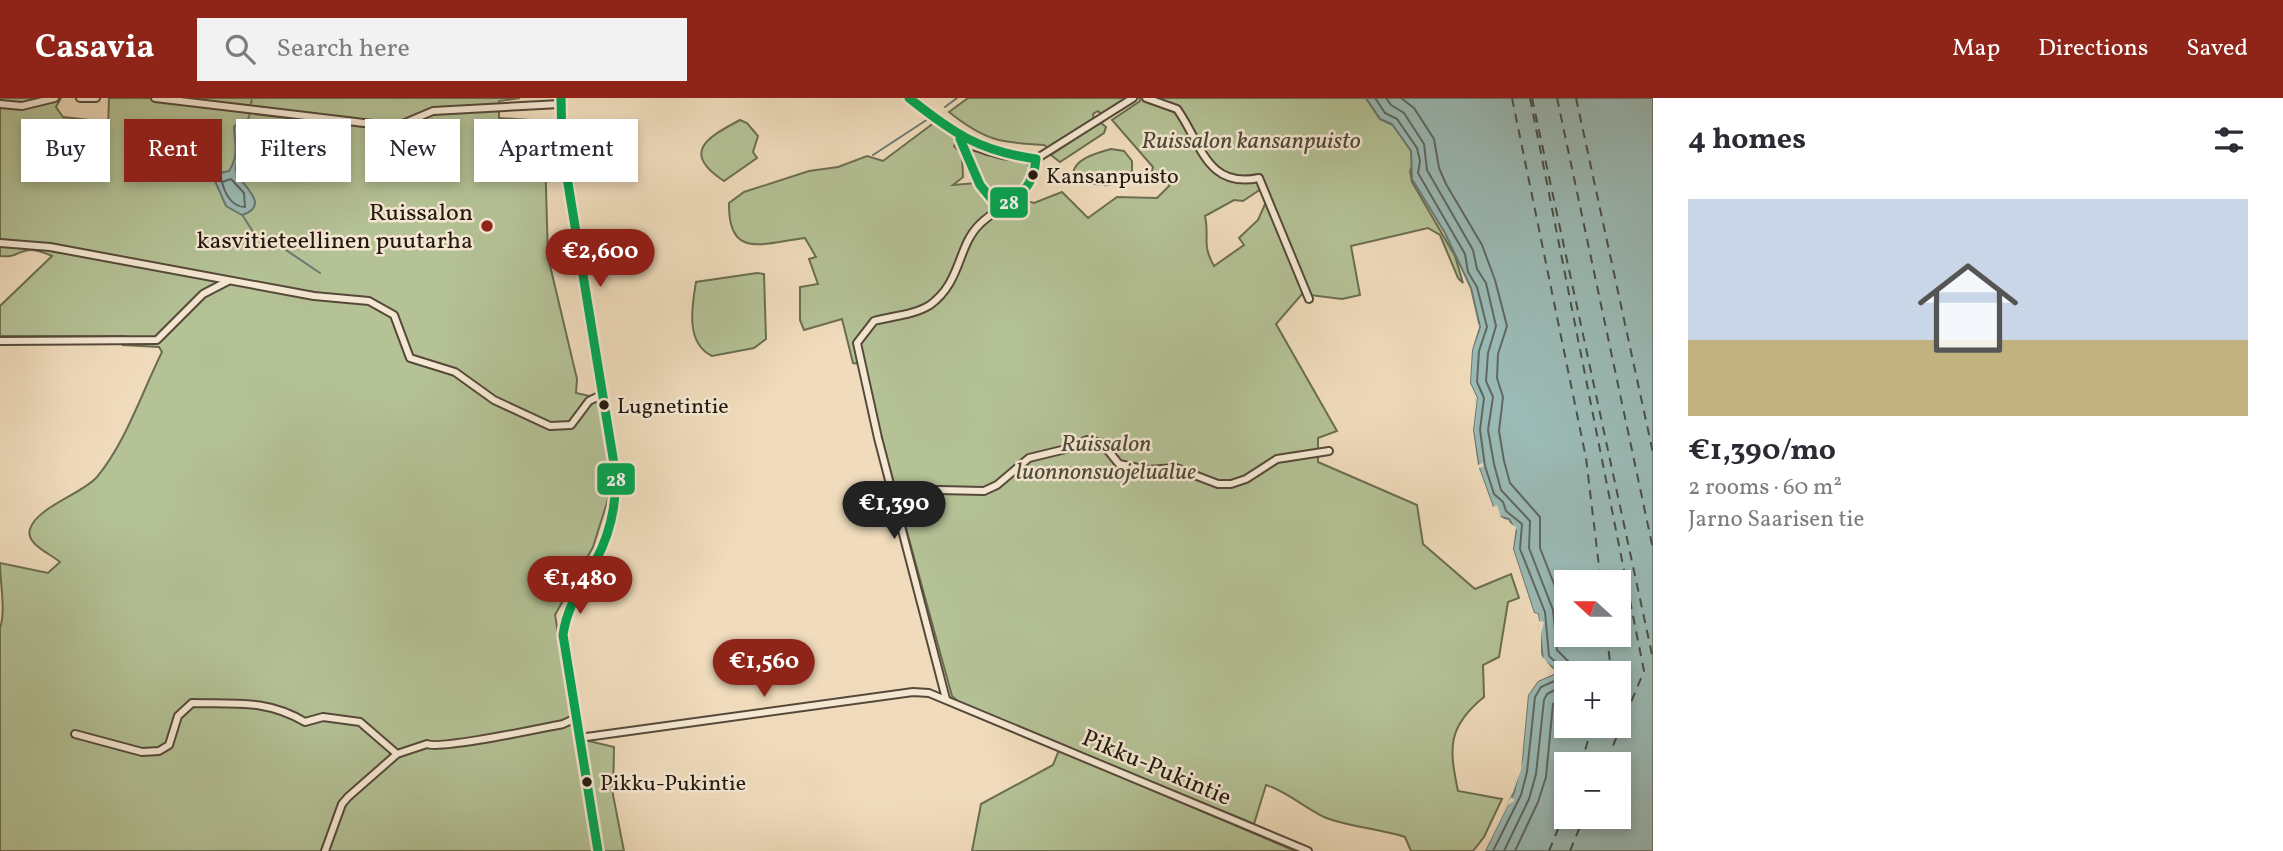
<!DOCTYPE html>
<html lang="en">
<head>
<meta charset="utf-8">
<style>
	:root { --surface:#fff; --page:#f2f2f3; --text:#2b2b33; --muted:#7c7c81; --accent:#8f2418 }
	body { margin:0; font-family:Vollkorn,serif; background:var(--page); color:var(--text); height:100vh; display:flex; flex-direction:column; font-size:26px; white-space:nowrap }
	* { box-sizing:border-box; margin:0 }
	p { font-size:23px; color:var(--muted) }
	.icon { flex:none; width:38px; height:38px; fill:none; stroke:currentColor; stroke-width:2; stroke-linecap:round; stroke-linejoin:round }
	.map { position:relative; flex:1; overflow:hidden }
	.sheet { display:flex; flex-direction:column; background:var(--surface); width:630px }
	.sheet>* { flex:none }
	.hud { position:absolute; left:21px; top:21px; width:665px; height:63px; display:flex; gap:14px }
	.needle { width:46px; rotate:291deg }
	.tools { position:absolute; left:1554px; top:472px; display:grid; gap:14px }
	.tools a { display:grid; place-items:center; width:77px; height:77px; border-radius:0px; background:var(--surface); box-shadow:0 4px 10px #0003; font-size:35px }
	.price { position:absolute; translate:-50% -60px; padding:0 16px; border-radius:24px; background:var(--accent); color:#fff; font-size:23px; line-height:46px; filter:drop-shadow(0 2px 4px #0008) }
	.price::after { content:''; position:absolute; left:50%; top:42px; width:21px; height:16px; margin-left:-10px; background:inherit; clip-path:polygon(0 0,100% 0,50% 100%) }
	.price.active { background:#222; color:#fff }
	ul { padding:0; list-style:none }
	li { display:grid; align-content:center; gap:14px; height:371px; padding:0 35px }
	li span { display:grid; place-items:center; height:217px; border-radius:0px; color:#555 }
	li>.icon { margin-inline-start:auto }
	span .icon { width:126px; height:126px; fill:#fffc; stroke-width:1 }
	li b { font-size:30px }
	h2 { display:flex; justify-content:space-between; align-items:center; height:84px; padding:0 35px; font-size:30px }
	.pill { padding:0 24px; border-radius:0px; background:var(--surface); box-shadow:0 4px 10px #0003; font-size:24px; line-height:63px }
	.pill.active { background:var(--accent); color:#fff }
	header { display:flex; align-items:center; gap:42px; box-sizing:border-box; height:98px; padding:0 35px; background:var(--accent); color:#fff }
	header strong { font-size:33px }
	nav { display:flex; gap:38px; margin-inline-start:auto; font-size:24px }
	.search { width:490px; height:63px; background:var(--page); display:flex; align-items:center; gap:18px; box-sizing:border-box; padding:0 24px; border-radius:0px; color:var(--muted); font-size:26px }
	main { display:flex; flex:1; min-height:0 }
	.map>svg:first-child { display:block }
	.green { fill:#b4c296; stroke:#6b6d52; stroke-width:2; fill-rule:evenodd }
	.water { fill:#9bbab5; stroke:#6b7973; stroke-width:2; fill-rule:evenodd }
	.pier { fill:#f0dcbc }
	.lines { fill:none; stroke-linecap:round; stroke-linejoin:round }
	.shore { stroke:#5e6962; stroke-width:2 }
	.stream { stroke:#6b7973; stroke-width:2 }
	.ferry { stroke:#4c5149; stroke-width:2; stroke-dasharray:9 7; stroke-linecap:butt }
	.minor-casing { stroke:#56493a; stroke-width:10 }
	.tertiary-casing { stroke:#56493a; stroke-width:11 }
	.minor { stroke:#f5e8d3; stroke-width:6 }
	.tertiary { stroke:#f5e8d3; stroke-width:8 }
	.bus-1-casing { stroke:#f5e8d3; stroke-width:14 }
	.bus-1 { stroke:#00a651; stroke-width:9 }
	.bus-dot { fill:#22180f; stroke:#f5e8d3; stroke-width:2.5 }
	.poi-dot { fill:#8f2418; stroke:#f5e8d3; stroke-width:2.5 }
	.labels { text-anchor:middle; stroke-width:5; stroke-linejoin:round; paint-order:stroke }
	.bus-label { font-size:22px; fill:#22180f; stroke:#f5e8d3; text-anchor:start }
	.park-label { font-size:24px; font-style:italic; fill:#4e4b38; stroke:#f5e8d3 }
	.poi-label { font-size:24px; fill:#22180f; stroke:#f5e8d3; text-anchor:end }
	.street-label { font-size:24px; fill:#22180f; stroke:#f5e8d3 }
	.line-badge { stroke:#f5e8d3; stroke-width:2.5 }
	.badge-label { font-size:19px; text-anchor:middle; font-weight:bold; fill:#fff }
</style>
</head>
<body>
<header>
<strong>Casavia</strong>
<div class="search"><svg class="icon" aria-label="search" viewBox="0 0 24 24"><circle cx="10" cy="10" r="6"/><path d="M15 15l6 6"/></svg>Search here</div>
<nav><a>Map</a><a>Directions</a><a>Saved</a></nav>
</header>
<main>
<div class="map">
<svg width="1653" height="753" viewBox="0 0 1653 753">
	<rect width="100%" height="100%" fill="#f0dcbc"/>
	<filter id="stains"><feTurbulence type="fractalNoise" baseFrequency=".00286" numOctaves="4"/><feColorMatrix values="0 0 0 0 .2 0 0 0 0 .09 0 0 0 0 .02 0 0 0 .5 -.17"/></filter>
	<radialGradient id="worn" r=".72"><stop offset=".6" stop-color="#630" stop-opacity="0"/><stop offset="1" stop-color="#630" stop-opacity=".3"/></radialGradient>
	<g class="green">
		<path d="M0,0H61L56,9L63,19L90,22L108,30L109,0H520L499,3V20L544,23L548,159L577,281L576,295L599,300L610,376V395L593,449L555,517L572,618L589,643L614,649L613,697L624,753H0V530C6,513 0,485 0,465L48,475L60,464C51,456 25,446 30,431C37,409 82,396 97,379C126,344 142,294 162,254L159,249L123,247L125,238H0V208L52,158C18,143 24,161 0,158Z"/>
		<path d="M968,0H1129L1102,17L1098,13L1093,16L1094,22L1049,51L1044,47C1000,45 984,42 949,14Z"/>
		<path d="M1139,0H1366L1380,21L1399,30L1415,60L1410,73L1412,84L1455,158L1463,185L1458,180L1440,137L1428,130L1351,148L1360,197L1342,201L1302,196L1276,226L1337,333L1318,340V364L1417,407L1423,446L1475,491L1511,476L1519,500L1508,504L1499,559L1483,567L1484,599C1447,629 1449,650 1458,693L1502,701L1484,739L1473,753H1411L1405,739C1381,731 1344,728 1324,719C1303,709 1288,694 1266,687L1254,726L960,605L952,598L861,266L853,265L842,221L804,232L800,222V189L818,186L809,161L816,159L805,140C763,145 728,162 729,105L744,94L809,73L838,69L867,58L883,63L935,24L957,42L954,48L962,56L963,79L953,87L976,85L990,108V120L1020,101L1034,105L1062,94L1088,120L1117,99L1157,100L1170,87L1152,73L1153,69L1112,22L1140,3ZM1261,91L1266,104L1258,122L1239,140L1244,147L1214,168C1201,145 1210,140 1205,118L1234,102L1243,103Z"/>
		<path d="M740,22L747,25L758,38L753,54L757,60L724,83C681,55 706,40 740,22Z"/>
		<polygon points="1100,24 1106,29 1104,35 1060,64 1051,57"/>
		<path d="M969,49L986,57L1026,64L1031,71C1031,80 1027,84 1022,91C996,125 972,72 969,49Z"/>
		<path d="M1111,51L1124,53L1132,63V73C1118,93 1090,90 1073,75C1075,60 1098,55 1111,51Z"/>
		<path d="M757,175L764,176L766,241L754,250L712,258C685,245 692,208 696,184Z"/>
		<polygon points="1059,652 1295,753 972,753 981,706 1053,667"/>
	</g>
	<g class="water">
		<path d="M1366,0H1653V753H1485L1514,694L1522,661L1528,597L1538,583L1554,576L1556,572L1543,562L1538,516L1534,515L1513,451L1516,433L1509,421L1501,419L1493,409L1479,370L1473,332L1477,300L1470,285L1472,252L1480,229L1471,190L1445,135L1412,81L1411,53L1392,26L1380,21ZM1566,485H1619V537H1566ZM1566,576H1619V628H1566ZM1566,667H1619V719H1566Z"/>
		<path d="M240,23L248,25L253,44L250,55L241,57C238,62 235,67 236,73C237,84 274,107 242,117L226,108L215,83L220,75L229,73C239,58 235,46 234,29Z"/>
	</g>
	<polygon class="pier" points="1480,226 1472,252 1470,285 1477,300 1473,332 1478,367 1483,365 1484,368 1479,370 1493,409 1497,407 1501,419 1516,429 1513,451 1516,460 1534,515 1538,516 1539,523 1544,524 1541,535 1541,557 1556,575 1538,583 1528,597 1521,672 1511,700 1515,702 1508,707 1485,753 1481,753 1512,697 1516,681 1520,628 1526,596 1535,582 1552,573 1540,564 1538,524 1531,516 1509,451 1512,428 1504,424 1488,406 1479,382 1470,333 1476,301 1469,288 1468,268 1471,244"/>
	<g class="lines">
		<g class="shore">
			<polyline points="1375,0 1385,15 1397,21 1417,50 1420,63 1418,75 1465,156 1468,174 1477,189 1487,229 1479,253 1477,284 1484,300 1480,332 1485,368 1494,396 1503,404 1506,413 1522,426 1520,451 1545,514 1549,558 1563,571 1559,581 1541,589 1535,599 1527,674 1521,697 1493,753"/>
			<polyline points="1386,0 1391,7 1404,15 1424,46 1427,72 1473,152 1477,171 1486,185 1496,228 1488,255 1486,283 1493,299 1488,332 1494,366 1501,392 1530,423 1529,450 1553,512 1557,552 1569,564 1571,576"/>
			<polyline points="1401,0 1414,10 1434,41 1439,70 1446,86 1482,147 1495,182 1507,228 1498,256 1497,280 1503,299 1499,333 1504,363 1510,385 1540,419 1540,450 1563,509 1566,526"/>
			<path d="M231,81L244,95L245,109C232,109 225,96 222,84Z"/>
			<polyline points="1504,753 1529,701 1536,676 1544,602 1547,596 1566,586"/>
			<polyline points="1515,753 1538,704 1546,679 1553,606 1566,600"/>
		</g>
		<g class="stream">
			<polyline points="251,6 252,0"/>
			<polyline points="945,9 957,0"/>
			<polyline points="247,24 250,15"/>
			<polyline points="873,57 928,21"/>
			<polyline points="243,118 255,137 283,150 320,175"/>
		</g>
		<g class="ferry">
			<polyline points="1512,0 1586,360 1601,485"/>
			<polyline points="1530,0 1644,573 1605,667"/>
			<polyline points="1532,0 1653,561"/>
			<polyline points="1557,0 1653,451"/>
			<polyline points="1576,0 1653,355"/>
			<polyline points="1607,537 1610,565 1607,576"/>
			<polyline points="1581,667 1592,628"/>
			<polyline points="1549,753 1566,712"/>
			<polyline points="1570,753 1584,719"/>
		</g>
		<g class="minor-casing">
			<g id="minor">
				<polyline points="80,0 96,0"/>
				<polyline points="155,0 389,28 400,27 433,13 560,6"/>
				<polyline points="909,0 972,48 1002,57 1036,61 1133,0"/>
				<path d="M1146,0L1177,11C1201,44 1206,91 1259,80L1309,201"/>
				<polyline points="0,6 22,8 55,0"/>
				<polyline points="961,43 980,87 999,110"/>
				<polyline points="0,145 50,149 314,198 369,203 394,217 410,260 455,274 494,302 550,328 571,327 589,303 603,296"/>
				<polyline points="0,243 157,242 203,196 228,183"/>
				<polyline points="893,391 984,393 997,387 1029,360 1066,351 1087,342 1102,345 1119,366 1148,372 1176,370 1218,386 1231,386 1246,381 1277,361 1329,353"/>
				<path d="M946,601L878,340L857,245L874,223C892,218 914,217 930,207C962,184 957,148 980,126C1002,104 1037,99 1036,61"/>
				<path d="M75,636L142,654L159,653L169,647L178,618L192,605C234,606 267,601 305,624L323,619L360,624L397,656"/>
				<polyline points="579,640 913,594 929,595 1308,753"/>
				<path d="M325,753L342,706L348,699L397,656L427,646C440,652 542,630 563,626L576,620"/>
			</g>
		</g>
		<g class="tertiary-casing">
			<path id="tertiary" d="M561,0L562,49L616,378C617,410 607,445 590,472C577,495 565,510 563,537L598,753"/>
		</g>
		<use href="#minor" class="minor"/>
		<use href="#tertiary" class="tertiary"/>
		<g class="bus-1-casing">
			<g id="bus-1">
				<path d="M561,0L562,49L616,378C616,407 610,436 596,462C582,487 567,508 563,537L598,753"/>
				<path d="M909,0C953,35 979,53 1036,61C1034,86 1021,100 999,110L980,87L960,41"/>
			</g>
		</g>
		<use href="#bus-1" class="bus-1"/>
	</g>
	<g class="bus-dot">
		<circle cx="1033" cy="77" r="6"/>
		<circle cx="604" cy="307" r="6"/>
		<circle cx="587" cy="684" r="6"/>
	</g>
	<circle class="poi-dot" cx="487" cy="128" r="7"/>
	<g class="labels">
		<g class="bus-label">
			<text x="1046" y="85">Kansanpuisto</text>
			<text x="617" y="315">Lugnetintie</text>
			<text x="600" y="692">Pikku-Pukintie</text>
		</g>
		<g class="park-label">
			<text x="1251" y="50">Ruissalon kansanpuisto</text>
			<text x="1106" y="353">Ruissalon<tspan x="1106" dy="28">luonnonsuojelualue</tspan></text>
		</g>
		<g class="poi-label">
			<text x="473" y="122">Ruissalon<tspan x="473" dy="28">kasvitieteellinen puutarha</tspan></text>
		</g>
		<g class="street-label">
			<text transform="translate(1157 669) rotate(23)" y="8">Pikku-Pukintie</text>
		</g>
	</g>
	<g class="line-badge">
		<rect x="989" y="88" width="40" height="33" rx="7" fill="#00a651"/>
		<rect x="596" y="364" width="40" height="34" rx="7" fill="#00a651"/>
	</g>
	<g class="badge-label">
		<text x="1009" y="111">28</text>
		<text x="616" y="388">28</text>
	</g>
	<rect width="100%" height="100%" filter="url(#stains)"/>
	<rect width="100%" height="100%" fill="url(#worn)"/>
</svg>
<div class="tools">
<a><svg class="needle" viewBox="-14 -14 28 28"><path d="M0-13l5 13h-10z" fill="#e53935"/><path d="M0 13l5-13h-10z" fill="#7c7c81"/></svg></a>
<a>+</a>
<a>−</a>
</div>
<b class="price" style="left:600px;top:191px">€2,600</b>
<b class="price active" style="left:894px;top:443px">€1,390</b>
<b class="price" style="left:580px;top:518px">€1,480</b>
<b class="price" style="left:764px;top:601px">€1,560</b>
<div class="hud">
<a class="pill">Buy</a>
<a class="pill active">Rent</a>
<a class="pill">Filters</a>
<a class="pill">New</a>
<a class="pill">Apartment</a>
</div>
</div>
<section class="sheet">
<h2>4 homes<svg class="icon" aria-label="filters" viewBox="0 0 24 24"><path d="M4 7h16M4 17h16"/><circle cx="9" cy="7" r="2"/><circle cx="15" cy="17" r="2"/></svg></h2>
<ul>
<li><span style="background:linear-gradient(#c9d6e8 65%,#c2b280 0)"><svg class="icon" aria-label="home" viewBox="0 0 24 24"><path d="M3 11l9-7 9 7M6 9v11h12V9"/></svg></span><div><b>€1,390/mo</b><p>2 rooms · 60 m²</p><p>Jarno Saarisen tie</p></div></li>
</ul>
</section>
</main>
</body>
</html>
